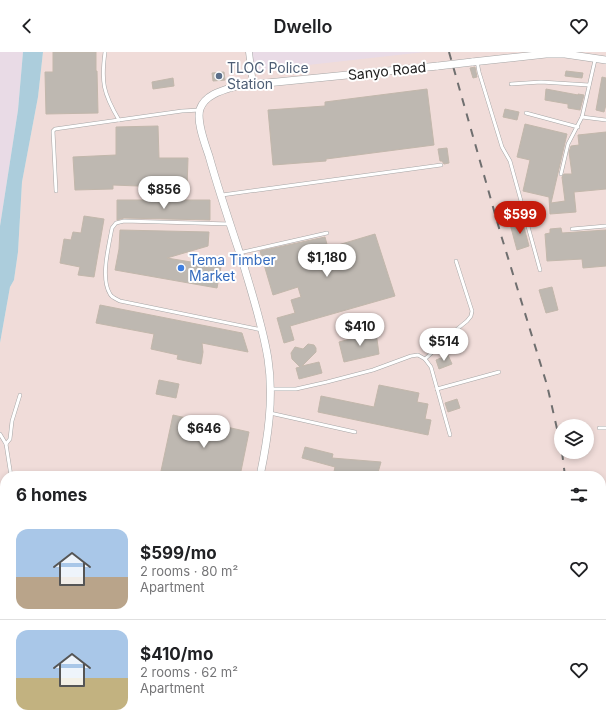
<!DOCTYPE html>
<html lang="en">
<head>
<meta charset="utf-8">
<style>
	:root { --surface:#fff; --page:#f2f2f2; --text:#202124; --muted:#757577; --line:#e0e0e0; --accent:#c61b0c }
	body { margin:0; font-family:Inter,sans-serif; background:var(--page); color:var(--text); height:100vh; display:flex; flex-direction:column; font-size:15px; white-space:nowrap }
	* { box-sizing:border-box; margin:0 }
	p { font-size:13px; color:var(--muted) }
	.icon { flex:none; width:22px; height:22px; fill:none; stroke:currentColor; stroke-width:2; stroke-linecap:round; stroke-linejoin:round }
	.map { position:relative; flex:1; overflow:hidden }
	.drawer { position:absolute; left:0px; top:419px; width:606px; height:256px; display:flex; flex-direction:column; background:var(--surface); border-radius:16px 16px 0 0; box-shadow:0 2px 6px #0003 }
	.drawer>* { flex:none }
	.buttons { position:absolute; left:554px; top:367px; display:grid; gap:8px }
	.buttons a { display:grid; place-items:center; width:40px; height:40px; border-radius:50%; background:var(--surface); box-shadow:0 2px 6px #0003; font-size:20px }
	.price { position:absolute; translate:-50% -34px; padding:0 9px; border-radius:14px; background:#fff; color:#222; font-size:13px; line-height:26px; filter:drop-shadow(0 1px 2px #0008) }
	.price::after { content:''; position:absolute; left:50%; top:24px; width:12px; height:9px; margin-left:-6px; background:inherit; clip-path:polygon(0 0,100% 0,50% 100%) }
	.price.on { background:var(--accent); color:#fff }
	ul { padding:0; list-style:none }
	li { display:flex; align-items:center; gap:12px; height:100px; padding:0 16px }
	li+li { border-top:1px solid var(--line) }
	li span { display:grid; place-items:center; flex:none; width:112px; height:80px; border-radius:12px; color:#555 }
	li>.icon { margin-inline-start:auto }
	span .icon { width:48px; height:48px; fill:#fffc; stroke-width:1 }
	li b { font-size:17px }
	h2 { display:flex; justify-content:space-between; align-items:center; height:48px; padding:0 16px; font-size:17px }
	header { display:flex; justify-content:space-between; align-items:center; height:52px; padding:0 16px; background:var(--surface); font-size:18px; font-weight:600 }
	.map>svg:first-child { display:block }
	.commercial { fill:#f0dcd9; fill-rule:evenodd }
	.industrial { fill:#e9dbe6 }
	.water { fill:#accddc }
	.building { fill:#beb8b1; stroke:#c2b7ab }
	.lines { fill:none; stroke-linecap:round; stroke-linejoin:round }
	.service-casing { stroke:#a5a5a5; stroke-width:4 }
	.minor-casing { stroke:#a5a5a5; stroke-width:7 }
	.tertiary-casing { stroke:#a5a5a5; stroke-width:8 }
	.service { stroke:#fff; stroke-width:3 }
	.minor { stroke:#fff; stroke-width:6 }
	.tertiary { stroke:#fff; stroke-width:7 }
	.rail { stroke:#6f6f6f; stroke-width:2; stroke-dasharray:8 8; stroke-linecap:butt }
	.tertiary-bridge-casing { stroke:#a5a5a5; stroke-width:8; stroke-linecap:butt }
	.tertiary-bridge { stroke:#fff; stroke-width:7 }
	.service-dot { fill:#5c6f8a; stroke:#fff; stroke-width:1.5 }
	.shop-dot { fill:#3f7fe0; stroke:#fff; stroke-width:1.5 }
	.labels { text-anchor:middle; stroke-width:4; stroke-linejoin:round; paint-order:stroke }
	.service-label { font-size:14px; fill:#4e5e75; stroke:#fff; text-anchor:start }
	.street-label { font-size:14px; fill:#212121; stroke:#fff }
	.shop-label { font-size:14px; fill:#366cbe; stroke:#fff; text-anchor:start }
</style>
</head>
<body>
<header><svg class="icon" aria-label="back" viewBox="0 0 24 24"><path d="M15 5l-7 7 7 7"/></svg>Dwello<svg class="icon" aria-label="heart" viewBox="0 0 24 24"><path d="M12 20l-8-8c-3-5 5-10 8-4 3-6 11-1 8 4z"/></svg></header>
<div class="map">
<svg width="606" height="675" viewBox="0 0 606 675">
	<rect width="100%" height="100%" fill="#f1efe8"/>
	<path class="commercial" d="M43,0H606V675H0V291L10,235L14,228L18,200L22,130L38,45ZM561,374H587V400H561ZM5,424H601V670H5Z"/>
	<g class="industrial">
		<polygon points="0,0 23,0 18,58 0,174"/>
		<polygon points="251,0 425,0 253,19"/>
	</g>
	<polygon class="water" points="23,0 43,0 38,45 22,130 18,200 14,228 10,235 0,291 0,174 18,58"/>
	<g class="building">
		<polygon points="53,0 96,0 96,19 97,19 98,61 46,62 45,20 53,20"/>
		<polygon points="475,15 477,25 473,26 470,16"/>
		<polygon points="566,19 583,21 582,26 565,24"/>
		<polygon points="224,20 225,28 213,29 212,21"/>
		<polygon points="602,25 606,26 606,53 604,60 596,58"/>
		<polygon points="173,26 174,34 153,37 152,30"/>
		<polygon points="427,37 434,93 326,107 326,109 273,113 268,58 325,54 325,50"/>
		<polygon points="546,37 578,43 578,42 584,43 580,58 568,56 568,52 545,48"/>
		<polygon points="505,57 519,60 517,68 503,65"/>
		<polygon points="525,72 567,82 551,151 565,149 562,125 564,122 572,122 569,100 571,94 579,93 578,83 606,80 606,137 574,140 576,160 550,162 549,145 523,139 530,108 517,105"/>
		<polygon points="158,74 159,106 188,106 187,136 113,133 113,137 75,138 73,105 116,103 116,75"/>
		<polygon points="447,96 449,111 444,112 442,109 440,109 438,97"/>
		<polygon points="117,148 210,148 210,168 124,166 117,168"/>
		<polygon points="84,164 104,167 94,225 78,223 80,215 60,211 64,187 71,188 73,180 81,181"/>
		<polygon points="522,168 529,194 517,198 510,172"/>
		<polygon points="561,176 562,181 606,178 606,214 583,216 582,207 547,209 545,182 550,181 550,177"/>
		<polygon points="120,178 209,180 208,194 167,206 221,215 217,236 115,218 119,197"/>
		<polygon points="375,182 395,244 290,274 294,288 284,291 277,266 295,261 291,248 301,245 298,235 273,243 260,199 325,185 328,196"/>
		<polygon points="552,235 558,258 546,261 539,238"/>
		<polygon points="100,253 242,281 248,300 202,291 203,300 201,312 177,307 178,303 151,297 154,282 96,271"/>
		<polygon points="376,280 379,302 344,310 339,290"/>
		<polygon points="308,292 314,293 316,296 316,300 302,314 319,310 322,321 299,327 296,316 300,315 292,307 291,301 295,295 303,297"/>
		<polygon points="448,303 452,312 439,317 436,308"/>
		<polygon points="159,328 179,332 176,346 156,342"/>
		<polygon points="379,333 419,341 417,350 428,352 425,367 431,368 428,383 318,360 321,344 374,355"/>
		<polygon points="457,347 460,356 448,360 445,351"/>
		<polygon points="173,363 249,380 240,424 166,424 166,421 161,419"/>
		<polygon points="305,395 333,402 332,406 381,410 377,424 333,424 335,415 302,406"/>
		<polygon points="601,490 606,490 606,506 602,506"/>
		<polygon points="3,516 5,517 5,568 0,567 0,530"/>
		<polygon points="604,620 606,620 606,672 601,671 601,632"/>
		<polygon points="0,656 5,657 5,664 0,663"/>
		<polygon points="72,670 91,670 90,675 71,675"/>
		<polygon points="104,670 194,670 193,675 104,675"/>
	</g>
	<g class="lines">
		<g class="service-casing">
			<g id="service">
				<path d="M105,0C101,30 103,41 119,68"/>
				<polyline points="477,9 479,20 502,95 510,109 540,218"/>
				<polyline points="511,32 541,30 589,33"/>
				<polyline points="526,61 578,75"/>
				<polyline points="582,65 606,68"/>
				<polyline points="561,122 568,92 582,65 595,8"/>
				<polyline points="56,139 53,79 55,77 182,59 200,58"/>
				<polyline points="222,143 441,113"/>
				<path d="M230,172L124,169L116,171L112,176C109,193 100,226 110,242C112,246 117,247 120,249L262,278"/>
				<polyline points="572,177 606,174"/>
				<polyline points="239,201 327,181"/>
				<polyline points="425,307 456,278 467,269 471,264 472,259 456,209"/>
				<polyline points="271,337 296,337 327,330 373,318 411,304 418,303 425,307 431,315 450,383"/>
				<polyline points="437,337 499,320"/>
				<polyline points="270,361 355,380"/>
				<polyline points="599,376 606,376"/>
				<polyline points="0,382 6,392 11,424"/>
				<polyline points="6,392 10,387 12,369 20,343"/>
				<polyline points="275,670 280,675"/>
				<polyline points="328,670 353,675"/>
				<polyline points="299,675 300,670"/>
				<polyline points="382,675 383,670"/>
				<polyline points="575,675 576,670"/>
			</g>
		</g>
		<g class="minor-casing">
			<g id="minor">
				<polyline points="249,0 253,33"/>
				<polyline points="0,465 2,455 5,451"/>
			</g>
		</g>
		<g class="tertiary-casing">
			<g id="tertiary">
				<polyline points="472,10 546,2 565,2 606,8"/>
				<path d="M260,424C268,386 274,346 268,307C263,275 252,242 243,211C231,175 219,140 209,104C205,92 196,69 200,57C205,42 224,38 237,34L438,14"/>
				<polyline points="209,675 210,670"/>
			</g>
		</g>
		<use href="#service" class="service"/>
		<use href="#minor" class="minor"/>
		<use href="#tertiary" class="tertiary"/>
		<g class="rail">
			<polyline points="449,0 501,183 547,333 561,394"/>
			<polyline points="562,400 565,424"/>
			<polyline points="555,675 556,670"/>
		</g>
		<g class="tertiary-bridge-casing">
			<polyline id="tertiary-bridge" points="438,14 472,10"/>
		</g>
		<use href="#tertiary-bridge" class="tertiary-bridge"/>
	</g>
	<circle class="service-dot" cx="219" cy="24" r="4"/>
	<circle class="shop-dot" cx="181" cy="216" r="4"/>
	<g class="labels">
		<g class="service-label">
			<text x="227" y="21">TLOC Police<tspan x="227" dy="16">Station</tspan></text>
		</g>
		<g class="street-label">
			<text transform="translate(387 19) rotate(-6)" y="5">Sanyo Road</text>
		</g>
		<g class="shop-label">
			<text x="189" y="213">Tema Timber<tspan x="189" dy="16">Market</tspan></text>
		</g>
	</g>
</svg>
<div class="buttons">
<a><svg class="icon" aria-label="layers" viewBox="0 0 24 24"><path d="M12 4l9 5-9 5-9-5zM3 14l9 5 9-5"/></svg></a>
</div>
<b class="price" style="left:164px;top:158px">$856</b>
<b class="price on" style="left:520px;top:183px">$599</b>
<b class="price" style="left:327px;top:226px">$1,180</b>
<b class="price" style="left:360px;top:295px">$410</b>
<b class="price" style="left:444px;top:310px">$514</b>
<b class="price" style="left:204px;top:397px">$646</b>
<section class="drawer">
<h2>6 homes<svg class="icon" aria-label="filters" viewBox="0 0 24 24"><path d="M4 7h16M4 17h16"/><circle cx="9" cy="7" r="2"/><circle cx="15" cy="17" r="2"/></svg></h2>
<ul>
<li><span style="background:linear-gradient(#a9c7e8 60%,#b9a48a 0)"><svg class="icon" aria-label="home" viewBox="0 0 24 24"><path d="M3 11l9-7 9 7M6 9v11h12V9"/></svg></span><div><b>$599/mo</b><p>2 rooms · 80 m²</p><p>Apartment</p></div><svg class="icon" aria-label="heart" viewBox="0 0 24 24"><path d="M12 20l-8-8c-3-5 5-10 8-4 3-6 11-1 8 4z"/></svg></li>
<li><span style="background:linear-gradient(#a9c7e8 60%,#c2b280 0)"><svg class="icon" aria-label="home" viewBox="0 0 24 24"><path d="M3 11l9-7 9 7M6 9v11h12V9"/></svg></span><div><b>$410/mo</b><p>2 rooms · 62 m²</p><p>Apartment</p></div><svg class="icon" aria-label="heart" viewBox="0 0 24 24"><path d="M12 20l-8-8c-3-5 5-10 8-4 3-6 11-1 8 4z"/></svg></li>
</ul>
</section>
</div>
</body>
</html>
